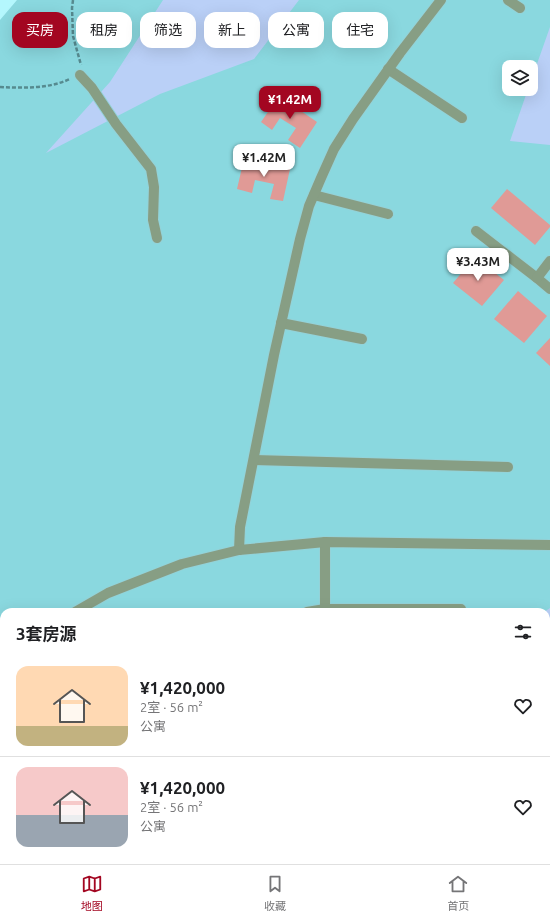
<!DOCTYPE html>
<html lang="zh">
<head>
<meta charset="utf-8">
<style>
	:root { --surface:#fff; --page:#f6f6f6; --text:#202124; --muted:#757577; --line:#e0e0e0; --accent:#a30621 }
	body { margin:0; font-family:Ubuntu,"Noto Sans SC",sans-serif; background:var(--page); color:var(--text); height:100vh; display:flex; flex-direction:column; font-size:15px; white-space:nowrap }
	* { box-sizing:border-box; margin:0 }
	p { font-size:13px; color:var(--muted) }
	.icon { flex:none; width:22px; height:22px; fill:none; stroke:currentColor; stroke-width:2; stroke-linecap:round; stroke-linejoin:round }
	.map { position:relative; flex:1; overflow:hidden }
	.side { position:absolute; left:0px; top:608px; width:550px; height:256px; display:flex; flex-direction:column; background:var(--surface); border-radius:12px 12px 0 0; box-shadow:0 4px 16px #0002 }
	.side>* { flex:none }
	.top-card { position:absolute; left:12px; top:12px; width:526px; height:36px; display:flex; gap:8px }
	.controls { position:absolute; left:502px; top:60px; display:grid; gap:8px }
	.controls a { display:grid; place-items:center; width:36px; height:36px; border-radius:8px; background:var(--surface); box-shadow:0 4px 16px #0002; font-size:20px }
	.price { position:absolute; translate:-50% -34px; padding:0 9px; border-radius:8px; background:#fff; color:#222; font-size:13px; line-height:26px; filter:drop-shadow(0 1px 2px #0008) }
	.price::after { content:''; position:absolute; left:50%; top:24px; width:12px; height:9px; margin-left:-6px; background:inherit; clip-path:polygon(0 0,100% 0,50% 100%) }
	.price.active { background:var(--accent); color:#fff }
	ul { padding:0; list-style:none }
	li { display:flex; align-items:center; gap:12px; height:100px; padding:0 16px }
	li+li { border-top:1px solid var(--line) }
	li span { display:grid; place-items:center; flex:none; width:112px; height:80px; border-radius:12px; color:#555 }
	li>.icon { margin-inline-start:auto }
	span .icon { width:48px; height:48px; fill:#fffc; stroke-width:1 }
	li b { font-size:17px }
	h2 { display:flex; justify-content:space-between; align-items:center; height:48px; padding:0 16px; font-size:17px }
	.pill { padding:0 14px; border-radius:12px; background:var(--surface); box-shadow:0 4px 16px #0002; font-size:14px; line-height:36px }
	.pill.active { background:var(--accent); color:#fff }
	.dock { display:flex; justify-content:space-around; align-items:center; height:56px; border-top:1px solid var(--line); background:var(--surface); font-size:11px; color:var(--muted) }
	.dock a { display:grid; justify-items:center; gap:2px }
	.dock .active { color:var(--accent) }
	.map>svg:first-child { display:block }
	.green { fill:#8ad8df; fill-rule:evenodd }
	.water { fill:#bad0f7 }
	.building { fill:#e09a96 }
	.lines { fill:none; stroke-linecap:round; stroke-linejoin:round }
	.minor-casing { stroke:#94d2d8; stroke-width:12 }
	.path { stroke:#568a8f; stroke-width:2.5; stroke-dasharray:4 2; stroke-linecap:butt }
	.minor { stroke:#879e84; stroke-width:10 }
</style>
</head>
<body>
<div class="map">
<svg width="550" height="864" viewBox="0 0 550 864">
	<rect width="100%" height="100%" fill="#b4f7fd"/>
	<path class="green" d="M17,0H550V864H0V20ZM509,67H531V89H509ZM4,612H546V860H4Z"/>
	<g class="water">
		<polygon points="163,0 299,0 254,59 160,94 46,153 110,82"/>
		<polygon points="550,27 550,145 510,141 528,89 531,89 531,81"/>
		<path d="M550,608V691L548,694C550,699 550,706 548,711L546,712V612H544Z"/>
		<polygon points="430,860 479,860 475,864 425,864"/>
	</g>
	<g class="building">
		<polygon points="279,96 317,122 300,148 288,140 296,128 280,118 272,130 261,122"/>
		<polygon points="244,159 290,169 283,201 270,199 274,184 255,180 252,193 237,189"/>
		<polygon points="507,189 550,225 550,227 535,245 491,208"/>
		<polygon points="475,257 504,280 482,306 453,283"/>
		<polygon points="518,291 547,316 524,343 494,319"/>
		<polygon points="550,338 550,366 536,353"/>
	</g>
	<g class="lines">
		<g class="minor-casing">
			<g id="minor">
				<polyline points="508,0 520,8"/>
				<polyline points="388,69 462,118"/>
				<polyline points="80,75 92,88 116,124 151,169 154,187 153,220 157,238"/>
				<polyline points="314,195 388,214"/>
				<polyline points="476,231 537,278 550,289"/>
				<polyline points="537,278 550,261"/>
				<polyline points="281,323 362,339"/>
				<polyline points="254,460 508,467"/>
				<polyline points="239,550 240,527 274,355 300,239 309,206 321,178 334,149 353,119 400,53 441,0"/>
				<polyline points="325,609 325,542"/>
				<polyline points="75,612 108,593 182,564 239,550 325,542 550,545"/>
				<polyline points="307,612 325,609 461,609"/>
				<polyline points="0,664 4,661"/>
				<polyline points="0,765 4,763"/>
				<polyline points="546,845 550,847"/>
			</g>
		</g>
		<g class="path">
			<polyline points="73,0 72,8 73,36 81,65"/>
			<path d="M0,87C23,88 48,89 70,79"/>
		</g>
		<use href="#minor" class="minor"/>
	</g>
</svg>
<div class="controls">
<a><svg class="icon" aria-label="layers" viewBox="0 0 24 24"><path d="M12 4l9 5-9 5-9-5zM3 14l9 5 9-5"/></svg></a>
</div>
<b class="price active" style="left:290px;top:120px">¥1.42M</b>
<b class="price" style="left:264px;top:178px">¥1.42M</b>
<b class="price" style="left:478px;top:282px">¥3.43M</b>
<div class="top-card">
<a class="pill active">买房</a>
<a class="pill">租房</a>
<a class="pill">筛选</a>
<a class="pill">新上</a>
<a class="pill">公寓</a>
<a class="pill">住宅</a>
</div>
<section class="side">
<h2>3套房源<svg class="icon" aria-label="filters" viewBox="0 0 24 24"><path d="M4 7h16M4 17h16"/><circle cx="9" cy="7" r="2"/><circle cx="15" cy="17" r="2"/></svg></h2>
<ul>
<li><span style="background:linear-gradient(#ffd9b3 75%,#c2b280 0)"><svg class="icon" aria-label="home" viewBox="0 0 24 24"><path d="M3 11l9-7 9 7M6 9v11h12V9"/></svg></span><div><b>¥1,420,000</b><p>2室 · 56 m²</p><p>公寓</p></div><svg class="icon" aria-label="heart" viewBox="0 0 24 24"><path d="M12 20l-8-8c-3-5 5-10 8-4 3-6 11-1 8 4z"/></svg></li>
<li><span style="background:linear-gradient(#f6c9c9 60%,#9aa5b1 0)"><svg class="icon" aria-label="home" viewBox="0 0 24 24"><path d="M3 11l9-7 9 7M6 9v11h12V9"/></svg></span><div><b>¥1,420,000</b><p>2室 · 56 m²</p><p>公寓</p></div><svg class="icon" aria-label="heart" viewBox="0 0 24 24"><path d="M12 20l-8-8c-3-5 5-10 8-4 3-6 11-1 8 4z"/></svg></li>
</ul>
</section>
</div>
<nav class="dock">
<a class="active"><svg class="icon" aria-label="map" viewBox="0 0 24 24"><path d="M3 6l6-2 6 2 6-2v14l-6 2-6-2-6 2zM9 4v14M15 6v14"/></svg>地图</a>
<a><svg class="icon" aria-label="saved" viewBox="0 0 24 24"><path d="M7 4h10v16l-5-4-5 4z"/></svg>收藏</a>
<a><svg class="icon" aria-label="home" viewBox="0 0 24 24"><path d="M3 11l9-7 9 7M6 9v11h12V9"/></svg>首页</a>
</nav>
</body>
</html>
